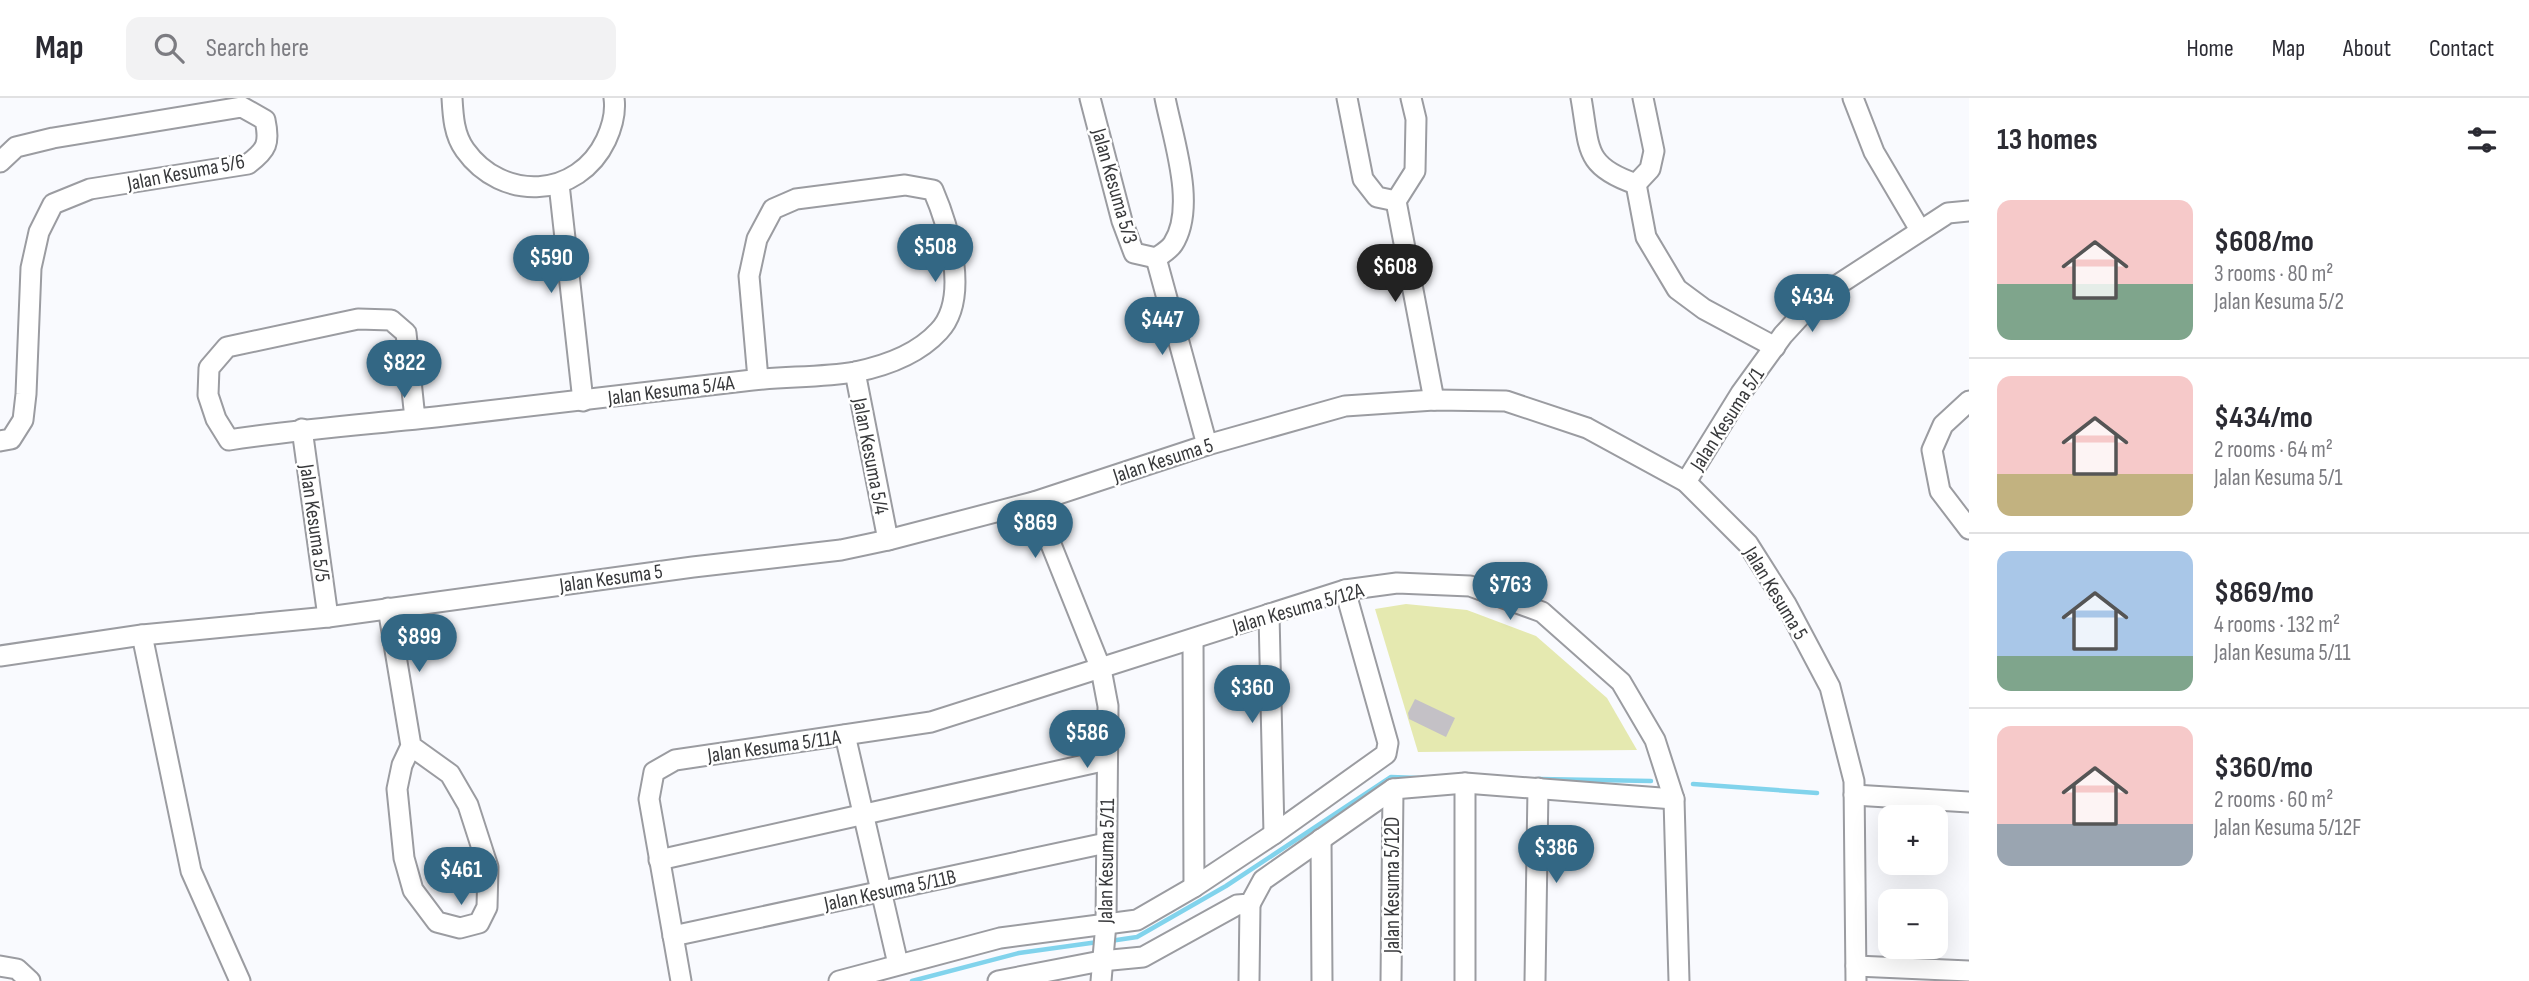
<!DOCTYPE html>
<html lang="en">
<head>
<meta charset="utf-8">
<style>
	:root { --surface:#fff; --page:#f2f2f3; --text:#2b2b33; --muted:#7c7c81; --line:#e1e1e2; --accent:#336784 }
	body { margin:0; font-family:"Sofia Sans Condensed",sans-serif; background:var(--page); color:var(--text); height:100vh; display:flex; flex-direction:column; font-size:26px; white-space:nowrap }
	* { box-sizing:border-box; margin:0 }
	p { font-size:23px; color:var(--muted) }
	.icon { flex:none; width:38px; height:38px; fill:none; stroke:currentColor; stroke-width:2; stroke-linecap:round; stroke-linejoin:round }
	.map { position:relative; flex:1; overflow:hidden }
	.drawer { display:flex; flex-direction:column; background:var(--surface); width:560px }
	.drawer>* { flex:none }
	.fabs { position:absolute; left:1878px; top:707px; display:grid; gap:14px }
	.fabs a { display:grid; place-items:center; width:70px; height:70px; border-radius:14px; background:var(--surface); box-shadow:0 7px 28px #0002; font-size:35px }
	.price { position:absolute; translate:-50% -60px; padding:0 16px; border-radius:24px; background:var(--accent); color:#fff; font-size:23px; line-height:46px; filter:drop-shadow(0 2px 4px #0008) }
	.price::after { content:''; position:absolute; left:50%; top:42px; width:21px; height:16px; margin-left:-10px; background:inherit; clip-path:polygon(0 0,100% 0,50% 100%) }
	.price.selected { background:#222; color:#fff }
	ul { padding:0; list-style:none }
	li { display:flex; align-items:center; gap:21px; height:175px; padding:0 28px }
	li+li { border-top:2px solid var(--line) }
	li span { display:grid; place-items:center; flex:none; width:196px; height:140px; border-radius:14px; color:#555 }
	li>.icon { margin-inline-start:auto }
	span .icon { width:84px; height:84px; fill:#fffc; stroke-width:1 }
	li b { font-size:30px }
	h2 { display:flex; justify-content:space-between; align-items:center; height:84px; padding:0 28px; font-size:30px }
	header { display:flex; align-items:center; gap:42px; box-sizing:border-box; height:98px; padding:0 35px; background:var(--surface); border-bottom:2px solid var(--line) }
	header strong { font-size:33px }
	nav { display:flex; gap:38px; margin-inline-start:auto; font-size:24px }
	.search { width:490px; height:63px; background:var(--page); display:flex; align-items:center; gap:18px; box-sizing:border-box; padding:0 24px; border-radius:14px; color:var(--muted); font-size:26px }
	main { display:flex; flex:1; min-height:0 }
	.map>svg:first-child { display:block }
	.green { fill:#e5e9b0 }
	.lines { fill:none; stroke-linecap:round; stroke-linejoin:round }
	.stream { stroke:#81d3ec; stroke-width:4.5 }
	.building { fill:#c4c1c6 }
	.minor-casing { stroke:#9b9ca1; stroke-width:23 }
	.minor { stroke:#fff; stroke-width:19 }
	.labels { text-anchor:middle; stroke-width:5; stroke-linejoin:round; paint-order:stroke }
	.street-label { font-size:21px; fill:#38393b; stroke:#fff }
</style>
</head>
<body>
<header>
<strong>Map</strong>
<div class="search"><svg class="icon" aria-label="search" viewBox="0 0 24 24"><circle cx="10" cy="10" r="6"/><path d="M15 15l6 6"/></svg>Search here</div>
<nav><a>Home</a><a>Map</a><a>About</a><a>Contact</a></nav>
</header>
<main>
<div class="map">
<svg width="1969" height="883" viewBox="0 0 1969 883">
	<rect width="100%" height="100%" fill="#f9fafe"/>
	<polygon class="green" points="1406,506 1467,512 1536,538 1607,600 1637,652 1418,654 1375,511"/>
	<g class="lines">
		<g class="stream">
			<polyline points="1539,681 1651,683"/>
			<polyline points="1693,686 1817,695"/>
			<polyline points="1110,843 1137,839 1226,788 1391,679 1419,680"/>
			<polyline points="912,883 1019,855 1098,844"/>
		</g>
	</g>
	<polygon class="building" points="1415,601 1455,620 1446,639 1409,621 1408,615"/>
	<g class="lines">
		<g class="minor-casing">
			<g id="minor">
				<path d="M452,0C453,18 454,37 465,52C502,104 578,101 606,42C612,29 616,14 614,0"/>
				<polyline points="1090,0 1122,123 1134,155 1156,160"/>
				<polyline points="1347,0 1363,81 1377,99 1396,103"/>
				<polyline points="1411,0 1416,21 1415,73 1396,103 1434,302"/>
				<path d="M1581,0C1590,50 1583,68 1636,86"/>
				<polyline points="1853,0 1874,54 1920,132"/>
				<path d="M0,64L16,49L53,40L242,9L265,22C270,45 267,52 248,66L90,91L53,106L39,134L31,170L26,296L23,322L11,341L0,343"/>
				<polyline points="559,86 583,303"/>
				<polyline points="1636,86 1646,139 1677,191 1704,211 1775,249"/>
				<polyline points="1636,86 1650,71 1654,53 1643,0"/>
				<polyline points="1156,160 1207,347"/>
				<path d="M1156,160C1162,156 1169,152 1173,146C1197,109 1173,41 1165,0"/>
				<polyline points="855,274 888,442"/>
				<polyline points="1969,303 1943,327 1932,352 1940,393 1969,431"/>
				<path d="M415,321L406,235L391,222L358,221L227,249L209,270L208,297L216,321L229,342C300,331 372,326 444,318C544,307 644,295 744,283C780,278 819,280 855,274C885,268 918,256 939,233C970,200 949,129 933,92L905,87L796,101L773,111L757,141L749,178L758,281"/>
				<polyline points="302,331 328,519"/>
				<polyline points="1686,384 1741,295 1783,237 1816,201 1948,115 1969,113"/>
				<polyline points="1034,404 1101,571 1108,608 1106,825 1101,883"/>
				<polyline points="388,510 411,648 402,667 397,691 404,760 413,792 437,824 460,830 479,825 487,809 488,769 468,707 450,676 411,648"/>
				<polyline points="1269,516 1274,736"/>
				<polyline points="142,537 191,773 240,883"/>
				<polyline points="1193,541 1194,789"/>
				<polyline points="0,558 142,537 328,519 693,469 841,452 888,442 1034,404 1207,347 1345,308 1434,302 1506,303 1587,330 1686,384 1748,446 1786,506 1830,589 1854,683 1856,883"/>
				<polyline points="845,637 898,866"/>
				<polyline points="1854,697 1969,704"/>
				<polyline points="1321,741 1322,883"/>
				<polyline points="659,762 1107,662"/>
				<polyline points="673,838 1106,745"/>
				<polyline points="0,868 17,871 30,883"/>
				<polyline points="1856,868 1969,873"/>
				<polyline points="681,883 649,701 654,674 675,662 931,624 1345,492 1397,485 1470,488 1542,514 1621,584 1655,642 1674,701 1679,883"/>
				<polyline points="839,883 1000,840 1137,822 1194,789 1274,736 1386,656 1388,645 1345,492"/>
				<polyline points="998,883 1101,863 1143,859 1237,807 1250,806 1263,782 1393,691 1465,685 1674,701"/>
				<polyline points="1249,883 1250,806"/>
				<polyline points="1391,883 1393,691"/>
				<polyline points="1465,883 1465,685"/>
				<polyline points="1535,883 1538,690"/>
			</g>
		</g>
		<use href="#minor" class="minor"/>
	</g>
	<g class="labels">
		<g class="street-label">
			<text transform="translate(186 74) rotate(-11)" y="7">Jalan Kesuma 5/6</text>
			<text transform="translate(1115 88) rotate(74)" y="7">Jalan Kesuma 5/3</text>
			<text transform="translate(671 292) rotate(-7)" y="7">Jalan Kesuma 5/4A</text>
			<text transform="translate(1727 321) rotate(-57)" y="7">Jalan Kesuma 5/1</text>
			<text transform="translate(871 358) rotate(79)" y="7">Jalan Kesuma 5/4</text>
			<text transform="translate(1163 362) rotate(-18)" y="7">Jalan Kesuma 5</text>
			<text transform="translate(315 425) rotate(82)" y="7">Jalan Kesuma 5/5</text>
			<text transform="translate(611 480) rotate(-8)" y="7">Jalan Kesuma 5</text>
			<text transform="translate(1776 495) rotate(59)" y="7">Jalan Kesuma 5</text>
			<text transform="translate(1298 510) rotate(-16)" y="7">Jalan Kesuma 5/12A</text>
			<text transform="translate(774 648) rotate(-8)" y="7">Jalan Kesuma 5/11A</text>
			<text transform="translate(1106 763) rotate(-89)" y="7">Jalan Kesuma 5/11</text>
			<text transform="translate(1392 787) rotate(-90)" y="7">Jalan Kesuma 5/12D</text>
			<text transform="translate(890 792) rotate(-12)" y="7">Jalan Kesuma 5/11B</text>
		</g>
	</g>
</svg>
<div class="fabs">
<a>+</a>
<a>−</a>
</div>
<b class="price" style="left:935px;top:186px">$508</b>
<b class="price" style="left:551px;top:197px">$590</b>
<b class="price selected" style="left:1395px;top:206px">$608</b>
<b class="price" style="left:1812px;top:236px">$434</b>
<b class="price" style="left:1162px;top:259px">$447</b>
<b class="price" style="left:404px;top:302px">$822</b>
<b class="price" style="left:1035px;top:462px">$869</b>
<b class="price" style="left:1510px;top:524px">$763</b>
<b class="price" style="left:419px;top:576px">$899</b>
<b class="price" style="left:1252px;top:627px">$360</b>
<b class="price" style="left:1087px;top:672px">$586</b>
<b class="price" style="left:1556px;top:787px">$386</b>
<b class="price" style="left:461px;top:809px">$461</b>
</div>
<section class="drawer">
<h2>13 homes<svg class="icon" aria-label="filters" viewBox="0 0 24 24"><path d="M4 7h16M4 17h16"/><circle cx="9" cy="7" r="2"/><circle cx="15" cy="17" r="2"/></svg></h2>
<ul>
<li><span style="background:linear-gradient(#f6c9c9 60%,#7fa58c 0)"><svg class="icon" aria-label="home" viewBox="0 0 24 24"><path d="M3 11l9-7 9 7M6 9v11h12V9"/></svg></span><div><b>$608/mo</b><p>3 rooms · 80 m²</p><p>Jalan Kesuma 5/2</p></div></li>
<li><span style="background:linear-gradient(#f6c9c9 70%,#c2b280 0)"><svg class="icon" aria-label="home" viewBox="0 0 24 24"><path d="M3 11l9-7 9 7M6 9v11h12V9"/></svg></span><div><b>$434/mo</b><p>2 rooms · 64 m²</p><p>Jalan Kesuma 5/1</p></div></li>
<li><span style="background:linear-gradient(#a9c7e8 75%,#7fa58c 0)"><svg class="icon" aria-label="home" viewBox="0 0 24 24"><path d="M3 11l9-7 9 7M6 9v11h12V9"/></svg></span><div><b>$869/mo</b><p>4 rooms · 132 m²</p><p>Jalan Kesuma 5/11</p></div></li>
<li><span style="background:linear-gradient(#f6c9c9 70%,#9aa5b1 0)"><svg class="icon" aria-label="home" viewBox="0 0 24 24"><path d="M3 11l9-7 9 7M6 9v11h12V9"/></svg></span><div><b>$360/mo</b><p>2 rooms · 60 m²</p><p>Jalan Kesuma 5/12F</p></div></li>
</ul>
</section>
</main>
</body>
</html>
